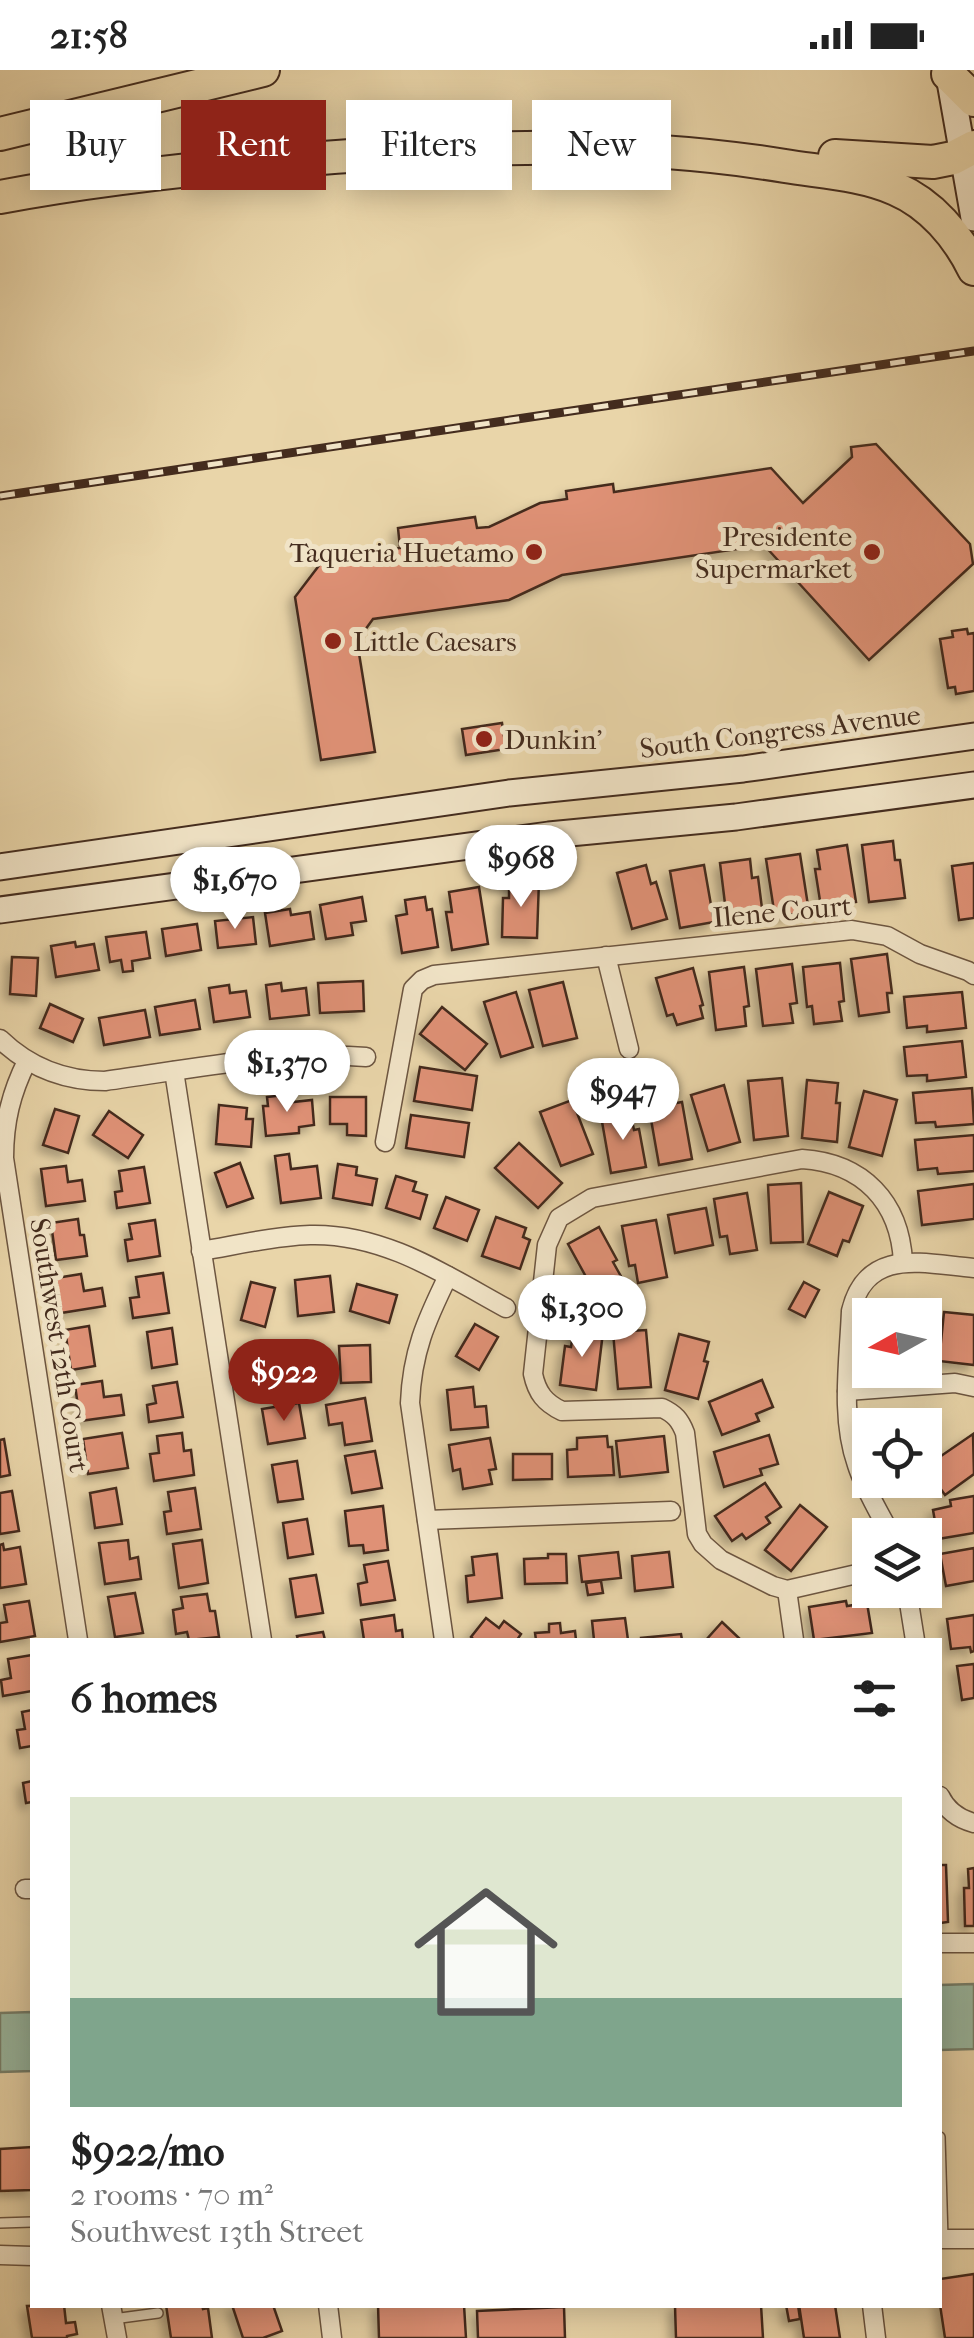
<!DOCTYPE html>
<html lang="en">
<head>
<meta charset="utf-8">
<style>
	:root { --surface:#fff; --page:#f2f2f2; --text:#222; --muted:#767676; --accent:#8f2418 }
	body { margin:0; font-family:"IM FELL French Canon",serif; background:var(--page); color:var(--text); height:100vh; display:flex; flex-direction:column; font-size:38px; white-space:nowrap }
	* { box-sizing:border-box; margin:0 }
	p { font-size:32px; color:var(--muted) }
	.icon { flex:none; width:55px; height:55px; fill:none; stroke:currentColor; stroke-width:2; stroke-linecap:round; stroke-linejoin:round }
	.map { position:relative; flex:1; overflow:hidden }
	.side { position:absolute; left:30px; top:1568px; width:912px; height:670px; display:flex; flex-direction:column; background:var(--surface); border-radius:0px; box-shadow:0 5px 25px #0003 }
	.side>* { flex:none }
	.top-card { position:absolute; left:30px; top:30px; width:915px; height:90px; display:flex; gap:20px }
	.needle { width:65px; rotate:262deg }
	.tools { position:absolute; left:852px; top:1228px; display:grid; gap:20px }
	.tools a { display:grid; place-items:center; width:90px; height:90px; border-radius:0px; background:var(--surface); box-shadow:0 5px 25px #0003; font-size:50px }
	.price { position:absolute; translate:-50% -85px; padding:0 22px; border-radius:35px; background:#fff; color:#222; font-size:32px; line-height:65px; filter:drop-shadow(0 2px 5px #0008) }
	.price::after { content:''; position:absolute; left:50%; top:60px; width:30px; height:22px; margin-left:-15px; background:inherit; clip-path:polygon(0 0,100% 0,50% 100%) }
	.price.active { background:var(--accent); color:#fff }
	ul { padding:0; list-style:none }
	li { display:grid; align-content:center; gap:20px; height:530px; padding:0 40px }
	li span { display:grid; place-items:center; height:310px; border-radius:0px; color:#555 }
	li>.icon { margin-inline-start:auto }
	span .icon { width:180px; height:180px; fill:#fffc; stroke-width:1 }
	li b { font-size:42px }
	h2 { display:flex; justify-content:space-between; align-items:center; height:120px; padding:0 40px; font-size:42px }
	.tag { padding:0 35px; border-radius:0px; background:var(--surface); box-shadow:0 5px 25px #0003; font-size:35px; line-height:90px }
	.tag.active { background:var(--accent); color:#fff }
	.status { display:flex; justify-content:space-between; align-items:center; height:70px; padding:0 50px; background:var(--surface); direction:ltr }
	.status svg { height:28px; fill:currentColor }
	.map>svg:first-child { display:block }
	.water { fill:#99b9a2; stroke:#77816d; stroke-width:2.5 }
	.building { fill:#df9176; stroke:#442c1e; stroke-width:2.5; filter:url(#shadow) }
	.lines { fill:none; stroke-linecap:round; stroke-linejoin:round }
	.lane-casing { stroke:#6d5641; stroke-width:12 }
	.street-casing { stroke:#6d5641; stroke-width:21 }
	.secondary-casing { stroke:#442c1e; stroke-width:29 }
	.highway-casing { stroke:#442c1e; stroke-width:36 }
	.lane { stroke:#f1e4c7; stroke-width:9 }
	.street { stroke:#f1e4c7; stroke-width:18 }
	.secondary { stroke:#f1e4c7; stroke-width:25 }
	.highway { stroke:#e9d5a9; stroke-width:32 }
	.rail-casing { stroke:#442c1e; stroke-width:9 }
	.rail { stroke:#f1e4c7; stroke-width:5; stroke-dasharray:15; stroke-linecap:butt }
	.poi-dot { fill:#8f2418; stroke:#f1e4c7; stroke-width:4 }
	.labels { text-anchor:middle; stroke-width:10; stroke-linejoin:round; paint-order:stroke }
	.poi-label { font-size:28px; fill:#442c1e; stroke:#f1e4c7; text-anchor:end }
	.street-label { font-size:28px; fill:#442c1e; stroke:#f1e4c7 }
</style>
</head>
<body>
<div class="status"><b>21:58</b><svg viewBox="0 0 49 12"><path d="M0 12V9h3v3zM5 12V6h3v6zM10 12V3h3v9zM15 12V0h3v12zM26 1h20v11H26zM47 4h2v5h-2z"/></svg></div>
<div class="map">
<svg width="974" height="2268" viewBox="0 0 974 2268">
	<defs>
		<filter id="shadow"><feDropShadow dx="-5.5" dy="5.5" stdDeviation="5" flood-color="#0004"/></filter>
	</defs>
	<rect width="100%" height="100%" fill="#e9d5a9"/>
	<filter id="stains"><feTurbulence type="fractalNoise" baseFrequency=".002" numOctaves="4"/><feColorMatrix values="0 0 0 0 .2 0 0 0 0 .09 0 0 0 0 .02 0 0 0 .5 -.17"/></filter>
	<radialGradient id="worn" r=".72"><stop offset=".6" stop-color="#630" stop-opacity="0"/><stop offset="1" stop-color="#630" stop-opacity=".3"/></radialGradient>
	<g class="water">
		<polygon points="974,1914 974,1979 940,1980 940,1915"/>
		<polygon points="32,1942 32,2001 0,2002 0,1943"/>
	</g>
	<g class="building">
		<polygon points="876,374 970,474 973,494 869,590 764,475 562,505 509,530 373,549 357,571 375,682 321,690 295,527 324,489 400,478 398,458 475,447 477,458 489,457 540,433 567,429 566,421 613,414 614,422 771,398 803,433 852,387 851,377"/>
		<polygon points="967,559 968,564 974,563 974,621 956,624 955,617 948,618 940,569 953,567 952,561"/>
		<polygon points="502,653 506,679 466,685 462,659"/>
		<polygon points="893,771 895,790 900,790 905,828 869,832 862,775"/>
		<polygon points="847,775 856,832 821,837 815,799 820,799 817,780"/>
		<polygon points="800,784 809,842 775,847 766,789"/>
		<polygon points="750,789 752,808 758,807 763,846 727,850 720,793"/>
		<polygon points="974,793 974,848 959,850 952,796"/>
		<polygon points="646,795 651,814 656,812 667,849 632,859 617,803"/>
		<polygon points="704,795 714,852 680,858 670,801"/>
		<polygon points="509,809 539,810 537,868 502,867 503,828 509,828"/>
		<polygon points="479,817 488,874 452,880 446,842 452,842 449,822"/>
		<polygon points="362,827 366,851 351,853 353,865 326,869 320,835"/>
		<polygon points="425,827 427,840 432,839 438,877 402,883 396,846 407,844 405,830"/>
		<polygon points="290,839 291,845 310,842 314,869 270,876 265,843"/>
		<polygon points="253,847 256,874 218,878 215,851"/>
		<polygon points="197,854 201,880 166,886 162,859"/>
		<polygon points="146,862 150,888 132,891 133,901 123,902 121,890 110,892 106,867"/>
		<polygon points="75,872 76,877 94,874 99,900 56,907 51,876"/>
		<polygon points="887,884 892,923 887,923 889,942 859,946 851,889"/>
		<polygon points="12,887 38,888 36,926 10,924"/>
		<polygon points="840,893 844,931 839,932 842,951 814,954 812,936 807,937 803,897"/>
		<polygon points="792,894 797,933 790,934 793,953 763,956 756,899"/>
		<polygon points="744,897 749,936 744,937 746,956 716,960 709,902"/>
		<polygon points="693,898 703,935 700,936 703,948 677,955 673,944 667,946 656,908"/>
		<polygon points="363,911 364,941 320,943 318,913"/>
		<polygon points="563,912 577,968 543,976 529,920"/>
		<polygon points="281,913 282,921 306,918 309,945 270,949 266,915"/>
		<polygon points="229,915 230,923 246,921 250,947 214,952 209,918"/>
		<polygon points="516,922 533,977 501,987 484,932"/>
		<polygon points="962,922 966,958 927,962 927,956 907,958 904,927"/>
		<polygon points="195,930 200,959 160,965 155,937"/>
		<polygon points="50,934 83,949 73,972 40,958"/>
		<polygon points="442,937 487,974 465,1000 420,964"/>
		<polygon points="145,940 150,967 104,975 99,948"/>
		<polygon points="962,971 966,1007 927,1011 927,1005 907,1006 904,977"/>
		<polygon points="420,997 477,1006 472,1040 414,1031"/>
		<polygon points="782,1008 788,1066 754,1070 748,1011"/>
		<polygon points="807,1010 838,1013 836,1033 840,1033 837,1072 802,1068"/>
		<polygon points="724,1015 740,1072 708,1081 691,1025"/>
		<polygon points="972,1018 974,1054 936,1057 935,1052 916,1053 913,1023"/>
		<polygon points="864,1021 897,1030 882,1086 849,1077"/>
		<polygon points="293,1024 293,1032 312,1030 314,1055 299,1057 299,1063 266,1066 263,1036 268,1036 267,1027"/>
		<polygon points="330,1027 366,1027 366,1066 347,1065 347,1054 330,1054"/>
		<polygon points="572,1030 593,1084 561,1096 540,1042"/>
		<polygon points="682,1032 692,1089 659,1095 649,1038"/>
		<polygon points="219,1035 247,1038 246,1049 253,1049 251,1077 216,1074"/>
		<polygon points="55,1039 79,1046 68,1083 43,1075"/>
		<polygon points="109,1041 143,1065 128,1088 93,1065"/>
		<polygon points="630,1041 634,1060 639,1059 646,1097 611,1103 601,1046"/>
		<polygon points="411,1045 469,1053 464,1087 406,1078"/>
		<polygon points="974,1065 974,1101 938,1104 937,1098 918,1100 915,1070"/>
		<polygon points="519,1073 562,1113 538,1138 495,1098"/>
		<polygon points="289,1084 291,1099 317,1096 321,1128 281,1133 275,1086"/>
		<polygon points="240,1093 253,1128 227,1137 215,1103"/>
		<polygon points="338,1094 357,1097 356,1105 377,1109 372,1135 333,1128"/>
		<polygon points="66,1096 68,1112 82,1110 85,1131 46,1136 41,1099"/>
		<polygon points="144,1097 150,1133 117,1138 115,1122 122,1121 119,1101"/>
		<polygon points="396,1106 416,1112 413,1121 427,1125 420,1149 386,1138"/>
		<polygon points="801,1113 803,1172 771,1173 768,1115"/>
		<polygon points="974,1114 974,1149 922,1155 918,1121"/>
		<polygon points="829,1122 863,1136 849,1172 843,1170 837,1186 808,1174"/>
		<polygon points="747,1123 757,1180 730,1184 727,1166 720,1167 714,1129"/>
		<polygon points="446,1127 479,1140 467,1171 434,1158"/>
		<polygon points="706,1138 713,1175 675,1183 668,1145"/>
		<polygon points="496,1147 526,1158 523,1167 530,1170 520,1199 482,1186"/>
		<polygon points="78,1149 80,1165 84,1165 87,1186 56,1190 51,1153"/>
		<polygon points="155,1150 160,1186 128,1191 125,1170 132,1169 129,1154"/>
		<polygon points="656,1150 667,1207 638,1213 635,1195 629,1196 622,1156"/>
		<polygon points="599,1157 617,1190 613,1192 623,1210 596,1225 568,1174"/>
		<polygon points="163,1203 169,1243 133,1248 130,1228 139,1227 136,1207"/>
		<polygon points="81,1204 84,1221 102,1218 105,1236 61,1243 56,1208"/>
		<polygon points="330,1206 334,1242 298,1246 295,1210"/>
		<polygon points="251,1212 275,1218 265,1257 241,1250"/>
		<polygon points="804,1212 819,1220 805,1247 789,1239"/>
		<polygon points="357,1214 397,1225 389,1253 350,1241"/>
		<polygon points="891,1239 926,1239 925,1298 925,1245 891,1245"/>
		<polygon points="944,1242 974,1245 974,1295 939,1291"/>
		<polygon points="475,1254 498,1267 479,1300 456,1286"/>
		<polygon points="89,1256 95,1296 71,1300 65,1260"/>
		<polygon points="172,1258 177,1294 152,1298 147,1262"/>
		<polygon points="574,1258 603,1262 596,1320 560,1315 565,1276 571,1277"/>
		<polygon points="646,1260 651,1317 618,1319 613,1262"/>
		<polygon points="679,1264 709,1272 704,1291 708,1292 698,1329 665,1320"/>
		<polygon points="370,1275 371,1312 341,1313 339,1276"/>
		<polygon points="280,1276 282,1293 290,1292 293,1310 260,1315 255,1280"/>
		<polygon points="762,1310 773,1337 756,1344 759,1351 722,1365 709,1332"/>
		<polygon points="102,1311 104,1327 121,1325 124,1345 80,1351 75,1315"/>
		<polygon points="177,1312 183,1347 149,1352 147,1335 156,1333 153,1316"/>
		<polygon points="473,1317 475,1337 486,1336 488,1357 451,1360 447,1320"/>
		<polygon points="365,1328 372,1371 345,1375 342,1353 329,1355 326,1335"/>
		<polygon points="299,1333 305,1368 268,1374 262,1339"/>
		<polygon points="921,1342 921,1355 888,1355 888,1343"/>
		<polygon points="122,1363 128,1398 88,1404 83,1369"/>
		<polygon points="182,1363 184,1381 191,1380 194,1405 154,1411 150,1384 159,1383 157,1366"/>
		<polygon points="973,1364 974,1404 945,1425 925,1397"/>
		<polygon points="769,1365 778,1394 760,1399 762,1405 724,1417 714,1382"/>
		<polygon points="607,1366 608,1377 612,1377 614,1405 568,1407 567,1380 577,1379 577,1368"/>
		<polygon points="664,1366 668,1402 620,1407 616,1371"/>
		<polygon points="490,1368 496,1399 489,1400 492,1414 463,1419 460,1399 453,1401 449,1375"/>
		<polygon points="4,1369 10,1405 0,1407 0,1370"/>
		<polygon points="375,1381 382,1418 352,1423 345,1386"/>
		<polygon points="513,1384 552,1384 552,1409 513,1410"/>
		<polygon points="297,1391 303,1429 278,1432 272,1395"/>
		<polygon points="765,1413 781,1437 766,1447 770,1453 746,1469 742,1464 732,1471 715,1446"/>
		<polygon points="116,1418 122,1454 95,1458 90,1423"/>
		<polygon points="195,1418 201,1459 167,1464 164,1442 171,1441 168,1422"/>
		<polygon points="12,1421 19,1461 0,1464 0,1423"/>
		<polygon points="974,1426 974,1463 938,1469 933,1440 951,1436 950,1430"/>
		<polygon points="800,1435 827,1457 791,1501 765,1480"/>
		<polygon points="383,1436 388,1480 364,1483 363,1475 349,1476 345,1441"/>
		<polygon points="307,1449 313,1484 288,1488 283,1453"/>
		<polygon points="128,1470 130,1489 138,1487 141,1509 105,1514 99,1473"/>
		<polygon points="202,1470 208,1513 179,1518 173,1474"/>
		<polygon points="3,1474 4,1480 20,1477 26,1514 0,1518 0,1475"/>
		<polygon points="974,1478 974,1511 946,1516 940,1484"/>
		<polygon points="618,1482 621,1508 582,1512 579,1486"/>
		<polygon points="669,1482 673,1517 635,1521 632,1486"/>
		<polygon points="497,1484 502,1528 468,1532 466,1506 474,1505 472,1487"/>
		<polygon points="548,1484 566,1484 567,1513 525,1514 524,1489 548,1488"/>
		<polygon points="388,1491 395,1530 361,1535 358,1514 367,1512 364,1495"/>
		<polygon points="316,1505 323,1543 296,1547 290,1509"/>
		<polygon points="601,1511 603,1523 588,1525 586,1513"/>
		<polygon points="135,1523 143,1563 115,1567 108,1527"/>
		<polygon points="207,1524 210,1541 215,1541 219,1567 189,1570 187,1562 176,1564 173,1540 183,1538 181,1527"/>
		<polygon points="29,1531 35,1566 0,1572 0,1553 7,1552 4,1535"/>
		<polygon points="846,1531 847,1536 867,1533 872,1563 814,1570 809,1537"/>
		<polygon points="394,1545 396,1561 402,1560 403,1570 364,1570 361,1550"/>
		<polygon points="974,1545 974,1581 971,1582 970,1577 951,1579 947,1549"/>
		<polygon points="486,1548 499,1558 504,1551 521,1564 517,1570 474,1570 471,1567"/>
		<polygon points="625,1548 628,1570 594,1570 592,1551"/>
		<polygon points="722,1552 741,1570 706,1570"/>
		<polygon points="560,1553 561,1563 575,1561 576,1570 536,1570 535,1563 549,1562 549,1554"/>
		<polygon points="323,1562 325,1570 298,1570 297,1566"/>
		<polygon points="681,1564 682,1570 641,1570 641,1568"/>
		<polygon points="32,1585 32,1621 3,1626 1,1610 11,1608 8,1589"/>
		<polygon points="974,1594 974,1628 962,1630 957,1596"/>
		<polygon points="32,1640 32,1676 20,1678 17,1660 25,1659 22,1642"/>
		<polygon points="32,1711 32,1732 26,1733 23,1713"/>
		<polygon points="940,1795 946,1795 948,1852 940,1853"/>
		<polygon points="974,1798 974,1856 965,1856 964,1818 969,1818 968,1799"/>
		<polygon points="32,2077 32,2120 0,2121 0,2079"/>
		<polygon points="974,2204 974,2268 945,2268 940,2235 940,2209"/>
		<polygon points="64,2235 66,2253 75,2252 77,2264 67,2266 67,2268 32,2268 27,2236"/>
		<polygon points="166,2235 202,2235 203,2239 208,2238 212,2268 171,2268"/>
		<polygon points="232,2235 273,2235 282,2261 263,2268 243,2268"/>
		<polygon points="378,2235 464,2235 466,2268 379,2268"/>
		<polygon points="761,2235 763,2268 676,2268 675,2236"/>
		<polygon points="786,2235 798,2235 800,2249 789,2251"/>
		<polygon points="799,2235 835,2235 840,2268 804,2268"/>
		<polygon points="564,2237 565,2268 478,2268 477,2241"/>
	</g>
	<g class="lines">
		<g class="lane-casing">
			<g id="lane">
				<polyline points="940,2067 943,2169"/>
				<polyline points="0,2153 32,2152"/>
				<polyline points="113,2249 158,2243"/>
			</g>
		</g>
		<g class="street-casing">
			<g id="street">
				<polyline points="606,886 629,979"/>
				<path d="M0,969C29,997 64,1011 105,1011C192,999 278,981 366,987"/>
				<path d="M27,991C11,1023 4,1052 4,1088L78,1570"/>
				<polyline points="174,1001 262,1570"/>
				<polyline points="385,1072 413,919 422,910 434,905 852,860 887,866 920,884 968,901 974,905"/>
				<path d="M201,1181C237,1175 274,1166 310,1165C383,1163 444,1204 506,1238"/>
				<polyline points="847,1321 955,1313 974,1317"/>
				<polyline points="427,1450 671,1441"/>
				<path d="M891,1465C879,1442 865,1420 857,1395C840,1347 849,1291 851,1241C867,1176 924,1194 974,1198"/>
				<path d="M870,1501L787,1520L773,1516L721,1490L703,1474L697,1464L685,1363C680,1350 675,1344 662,1338L562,1341C545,1333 537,1323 533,1304L547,1175L559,1148L592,1128L802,1089C863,1093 900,1132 903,1192"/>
				<polyline points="787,1520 794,1570"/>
				<polyline points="907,1520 915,1570"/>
				<path d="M444,1570L410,1333C412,1282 426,1251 448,1206"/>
				<path d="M940,1726C947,1741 959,1749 974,1753"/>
				<polyline points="25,1819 32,1819"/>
				<polyline points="940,1873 974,1873"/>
				<polyline points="940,2169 974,2169"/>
				<polyline points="0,2185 32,2186"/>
				<polyline points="111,2235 117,2268"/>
				<polyline points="328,2235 332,2268"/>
				<polyline points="872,2235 876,2268"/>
			</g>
		</g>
		<g class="secondary-casing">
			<g id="secondary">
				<polyline points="948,0 974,148"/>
				<polyline points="0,797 509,723 743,699 974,666"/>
				<polyline points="0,840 549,765 736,747 974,715"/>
			</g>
		</g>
		<g class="highway-casing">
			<g id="highway">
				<polyline points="948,4 974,30"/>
				<polyline points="0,64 263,0"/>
				<polyline points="835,86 933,92 953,88 974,77"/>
				<path d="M0,127C102,108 205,97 309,89C467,76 627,70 785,96C822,102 862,104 896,119C931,134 958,166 974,199"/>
			</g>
		</g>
		<use href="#lane" class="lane"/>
		<use href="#street" class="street"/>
		<use href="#secondary" class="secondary"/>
		<use href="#highway" class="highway"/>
		<g class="rail-casing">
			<polyline id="rail" points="0,426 974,281"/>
		</g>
		<use href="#rail" class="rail"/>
	</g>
	<g class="poi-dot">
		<circle cx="534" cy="482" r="10"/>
		<circle cx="872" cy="482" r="10"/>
		<circle cx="333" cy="571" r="10"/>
		<circle cx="484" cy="669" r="10"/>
	</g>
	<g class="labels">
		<g class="poi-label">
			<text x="852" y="476">Presidente<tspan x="852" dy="32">Supermarket</tspan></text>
			<text x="514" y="492">Taqueria Huetamo</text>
			<text x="353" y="581" text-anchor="start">Little Caesars</text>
			<text x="504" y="679" text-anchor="start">Dunkin'</text>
		</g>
		<g class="street-label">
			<text transform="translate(780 661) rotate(-7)" y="10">South Congress Avenue</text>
			<text transform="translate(782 841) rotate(-5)" y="10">Ilene Court</text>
			<text transform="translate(60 1275) rotate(81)" y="10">Southwest 12th Court</text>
		</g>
	</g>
	<rect width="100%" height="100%" filter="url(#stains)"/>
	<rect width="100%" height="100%" fill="url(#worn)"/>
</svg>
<div class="tools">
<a><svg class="needle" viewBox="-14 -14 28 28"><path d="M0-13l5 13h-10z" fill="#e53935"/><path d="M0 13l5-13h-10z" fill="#767676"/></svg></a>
<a><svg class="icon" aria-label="locate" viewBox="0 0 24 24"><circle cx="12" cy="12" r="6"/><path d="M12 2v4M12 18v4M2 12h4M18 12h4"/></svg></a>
<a><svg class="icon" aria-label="layers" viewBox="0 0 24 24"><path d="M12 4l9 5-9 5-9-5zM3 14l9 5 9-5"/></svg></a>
</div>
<b class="price" style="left:521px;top:840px">$968</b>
<b class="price" style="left:235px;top:862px">$1,670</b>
<b class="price" style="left:287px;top:1045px">$1,370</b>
<b class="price" style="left:623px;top:1073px">$947</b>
<b class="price" style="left:582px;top:1290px">$1,300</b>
<b class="price active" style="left:284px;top:1354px">$922</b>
<div class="top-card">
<a class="tag">Buy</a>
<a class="tag active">Rent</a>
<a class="tag">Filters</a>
<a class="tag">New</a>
</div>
<section class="side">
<h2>6 homes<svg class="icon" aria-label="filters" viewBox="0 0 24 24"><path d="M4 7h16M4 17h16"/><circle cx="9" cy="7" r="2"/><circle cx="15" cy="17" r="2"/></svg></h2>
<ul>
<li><span style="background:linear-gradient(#dfe7d0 65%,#7fa58c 0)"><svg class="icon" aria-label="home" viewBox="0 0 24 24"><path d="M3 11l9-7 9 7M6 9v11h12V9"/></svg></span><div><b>$922/mo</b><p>2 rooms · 70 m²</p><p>Southwest 13th Street</p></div></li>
</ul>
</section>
</div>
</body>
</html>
